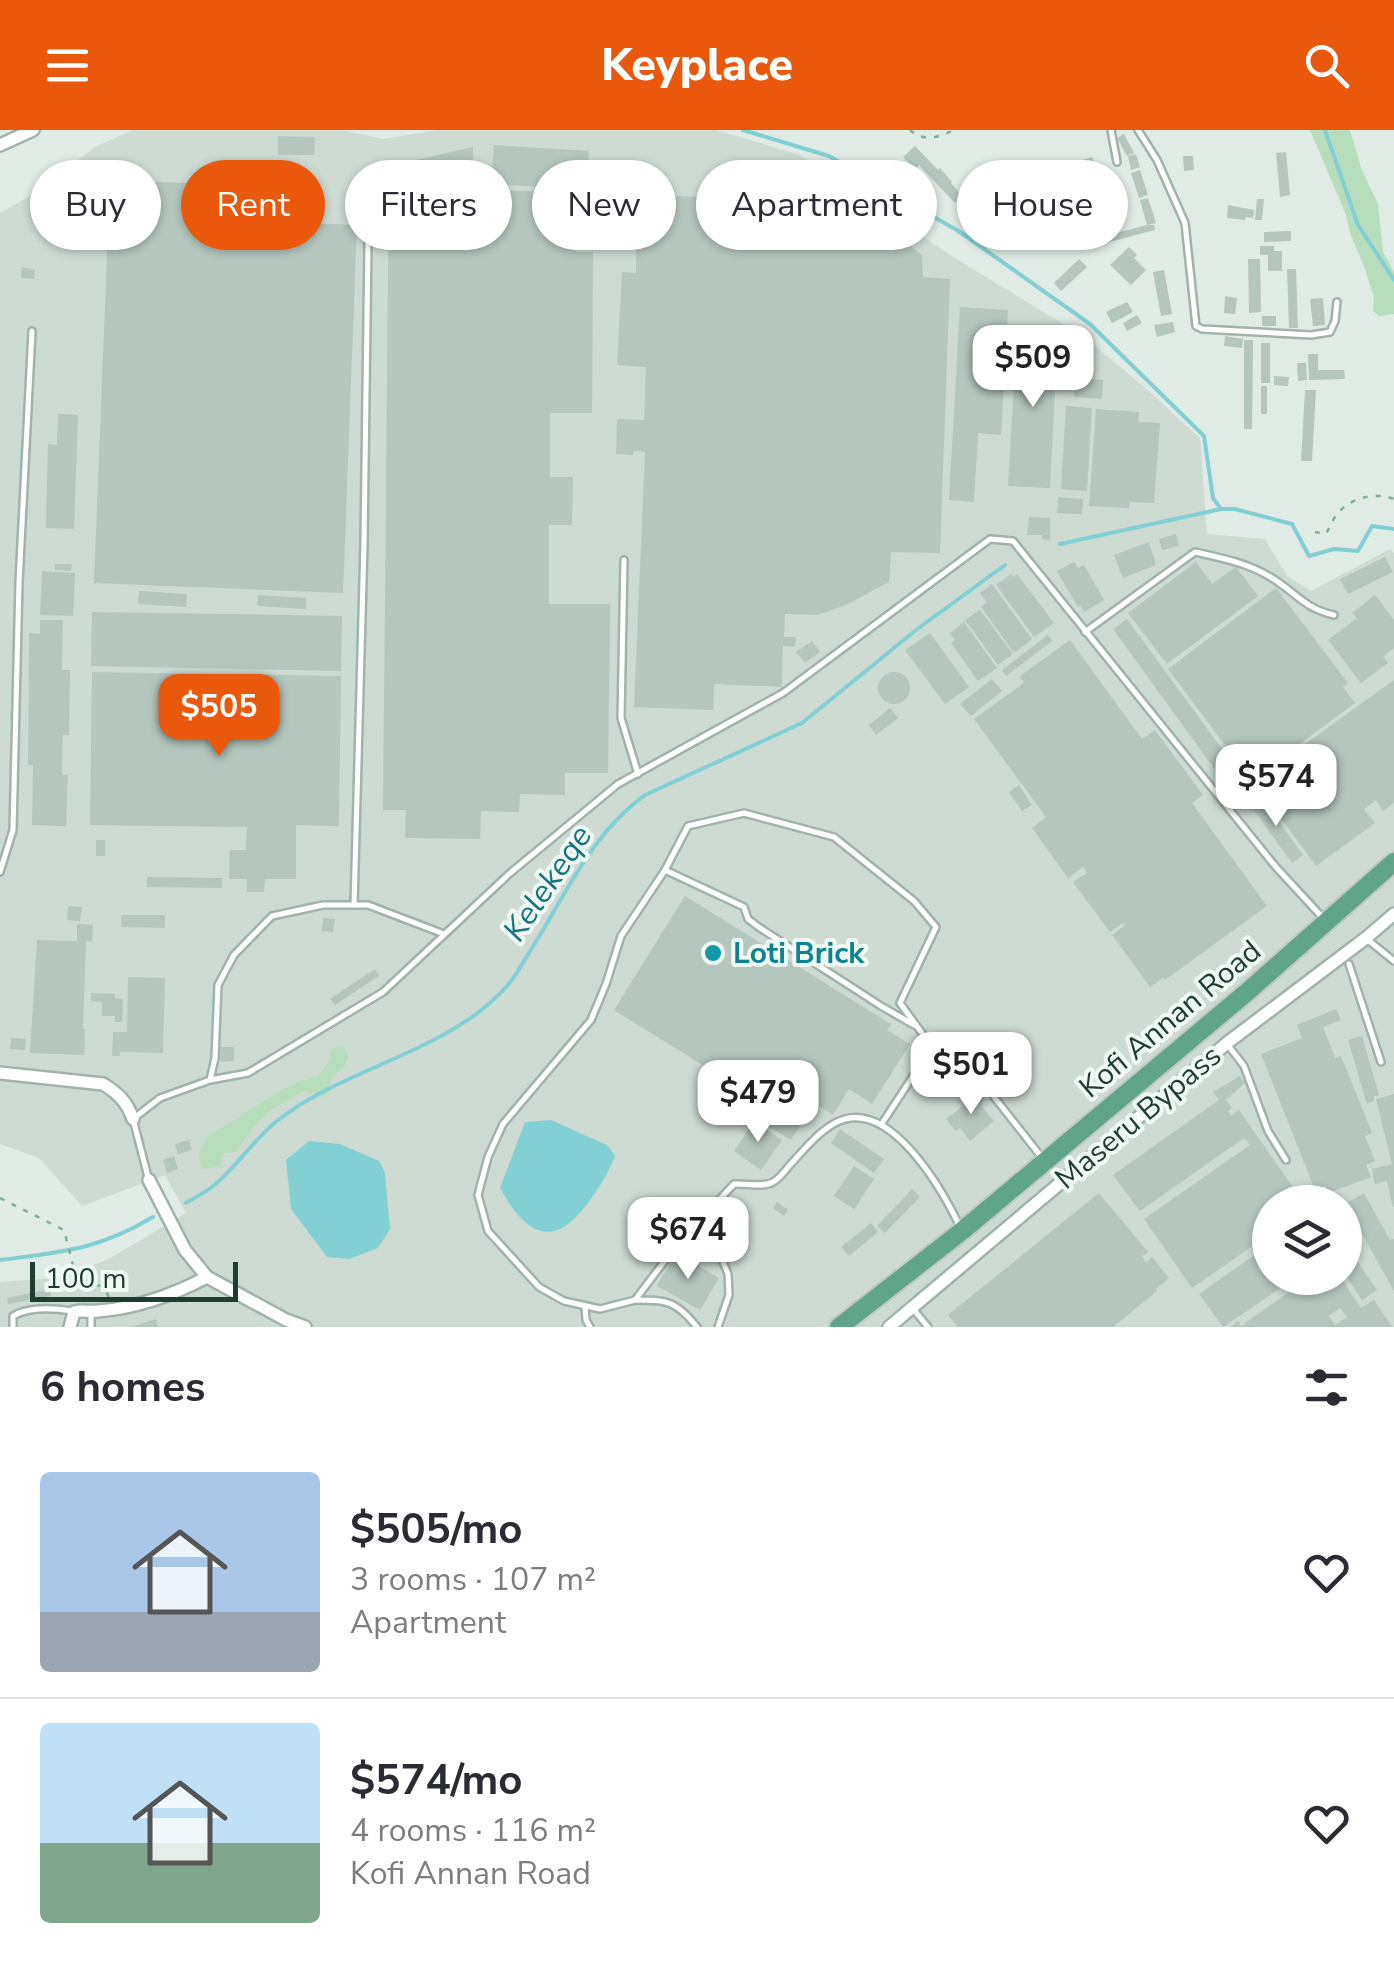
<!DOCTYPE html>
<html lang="en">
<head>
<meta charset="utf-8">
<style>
	:root { --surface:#fff; --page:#f2f2f3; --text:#2b2b33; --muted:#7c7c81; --line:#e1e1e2; --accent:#ea580c }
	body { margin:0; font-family:"Nunito Sans",sans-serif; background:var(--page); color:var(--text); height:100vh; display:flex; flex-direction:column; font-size:38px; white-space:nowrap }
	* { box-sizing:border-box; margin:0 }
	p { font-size:32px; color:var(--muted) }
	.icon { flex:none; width:55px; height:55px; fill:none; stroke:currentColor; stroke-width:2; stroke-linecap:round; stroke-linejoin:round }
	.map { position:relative; height:1197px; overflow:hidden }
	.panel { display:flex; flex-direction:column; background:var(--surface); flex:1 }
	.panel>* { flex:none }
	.guide { position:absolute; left:30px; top:30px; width:1335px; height:90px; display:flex; gap:20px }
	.fabs { position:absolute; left:1252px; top:1055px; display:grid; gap:20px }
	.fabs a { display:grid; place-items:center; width:110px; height:110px; border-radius:50%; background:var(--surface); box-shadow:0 2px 8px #0004; font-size:50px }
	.scale { position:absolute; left:30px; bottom:25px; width:208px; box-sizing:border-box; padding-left:10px; border:5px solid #1f3c31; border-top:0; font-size:28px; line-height:35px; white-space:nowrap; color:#1f3c31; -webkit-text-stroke:8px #eff8f3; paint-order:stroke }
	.price { position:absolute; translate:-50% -85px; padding:0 22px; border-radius:20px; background:#fff; color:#222; font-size:32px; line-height:65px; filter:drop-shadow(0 2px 5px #0008) }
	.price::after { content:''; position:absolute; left:50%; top:60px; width:30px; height:22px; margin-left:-15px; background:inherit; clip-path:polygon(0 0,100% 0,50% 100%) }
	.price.selected { background:var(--accent); color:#fff }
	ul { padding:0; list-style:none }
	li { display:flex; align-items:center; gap:30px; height:250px; padding:0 40px }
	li+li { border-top:2px solid var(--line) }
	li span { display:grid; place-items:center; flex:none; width:280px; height:200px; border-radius:10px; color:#555 }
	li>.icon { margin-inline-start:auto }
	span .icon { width:120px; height:120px; fill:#fffc; stroke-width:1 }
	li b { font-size:42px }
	h2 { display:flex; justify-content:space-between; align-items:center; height:120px; padding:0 40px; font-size:42px }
	.tag { padding:0 35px; border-radius:45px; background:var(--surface); box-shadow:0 2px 8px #0004; font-size:35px; line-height:90px }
	.tag.selected { background:var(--accent); color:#fff }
	header { display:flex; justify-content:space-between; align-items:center; height:130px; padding:0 40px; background:var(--accent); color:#fff; font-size:45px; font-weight:800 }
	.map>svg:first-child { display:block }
	.built { fill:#cddbd3; fill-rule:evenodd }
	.green { fill:#b6debd }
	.water { fill:#83d0d4 }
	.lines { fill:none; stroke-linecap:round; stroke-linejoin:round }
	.stream { stroke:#83d0d4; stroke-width:4 }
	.building { fill:#b4c6bd; fill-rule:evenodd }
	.service-casing { stroke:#a2b3ab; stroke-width:10 }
	.minor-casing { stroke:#a2b3ab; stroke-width:16 }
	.primary-casing { stroke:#c0c8c5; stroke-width:22 }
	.path { stroke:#7db19b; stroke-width:2.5; stroke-dasharray:5 8; stroke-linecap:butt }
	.service { stroke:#fff; stroke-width:5 }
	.minor { stroke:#fff; stroke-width:11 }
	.primary { stroke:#60a48b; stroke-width:18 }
	.culture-dot { fill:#0f9aa8; stroke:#eff8f3; stroke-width:4 }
	.labels { text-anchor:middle; stroke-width:8; stroke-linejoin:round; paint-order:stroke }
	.culture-label { font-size:30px; font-weight:bold; fill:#0d838f; stroke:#eff8f3; text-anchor:start }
	.street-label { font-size:30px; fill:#1f3c31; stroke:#eff8f3 }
	.water-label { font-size:32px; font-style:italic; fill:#16747b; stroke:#eff8f3 }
</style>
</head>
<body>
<header><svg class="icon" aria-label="menu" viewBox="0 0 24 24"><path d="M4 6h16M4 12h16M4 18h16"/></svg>Keyplace<svg class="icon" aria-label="search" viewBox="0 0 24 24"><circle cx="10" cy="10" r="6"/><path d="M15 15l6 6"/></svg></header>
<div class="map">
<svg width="1394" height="1197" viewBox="0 0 1394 1197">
	<rect width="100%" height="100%" fill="#dfebe4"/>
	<path class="built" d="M133,0H341L383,9L437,0H716L800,25L958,130L1083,206L1142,255L1200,308L1207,404L1265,409L1287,446L1311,461L1390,419L1394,423V1197H0V1152L58,1148L107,1130L186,1083L165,1045L82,1076L39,1028L0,1014V83L37,62L95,17ZM1270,1072H1345V1148H1270Z"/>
	<g class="green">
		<polygon points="1310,0 1350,0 1361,38 1378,74 1383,122 1394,142 1394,184 1379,186 1373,181 1374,168 1365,139 1350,103 1346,85"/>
		<polygon points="342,916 349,926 344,937 332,947 326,967 304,961 274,978 256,995 235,1022 223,1023 221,1036 201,1039 199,1024 206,1008 268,968 298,952 318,946 329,932 332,918"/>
	</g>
	<g class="water">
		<path d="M551,990L607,1015L615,1026C608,1044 599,1058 587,1074C552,1122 524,1102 500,1058L525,992Z"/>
		<polygon points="309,1011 340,1014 379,1031 385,1043 390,1099 378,1118 349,1129 327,1127 291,1079 286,1030"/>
	</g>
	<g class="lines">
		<g class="stream">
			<polyline points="743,0 829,26 960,102 1090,194 1204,306 1213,368 1221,379"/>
			<polyline points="1325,0 1358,95 1394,150"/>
			<polyline points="1060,414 1221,379 1235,379 1292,394 1309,426 1334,419 1358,421 1372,396 1394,399"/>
			<path d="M186,1073C194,1068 204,1063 212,1057C236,1038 253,1010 277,991C344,937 448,923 507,856C517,845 524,830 532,818C566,764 592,703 645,665L802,593L916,500L1005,435"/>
			<path d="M0,1130C61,1122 98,1120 153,1087"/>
		</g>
	</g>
	<g class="building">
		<polygon points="1124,4 1134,23 1127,26 1117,8"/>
		<polygon points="278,6 315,7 314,25 278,25"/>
		<polygon points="494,15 589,21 586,60 491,54"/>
		<polygon points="915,16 938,40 940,38 952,52 951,53 962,66 955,73 919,35 915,39 903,27"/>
		<polygon points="473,17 472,60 576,62 576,122 593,122 592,283 550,283 550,347 573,347 572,395 549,395 549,474 610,474 608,643 565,643 565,665 520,664 519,682 481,681 480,709 405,708 406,680 383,680 389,36"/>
		<polygon points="1286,22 1290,65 1280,67 1276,23"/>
		<polygon points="1136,24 1140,37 1131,40 1128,26"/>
		<polygon points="1183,26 1193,26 1194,40 1184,41"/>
		<polygon points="1092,27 1106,59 1098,63 1083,30"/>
		<polygon points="1140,40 1148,65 1139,68 1131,43"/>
		<polygon points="1040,44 1049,53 1058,48 1062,52 1069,45 1084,60 1070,74 1067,70 1063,75 1060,72 1055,77 1037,61 1040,59 1033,52"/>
		<polygon points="110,50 231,55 230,79 309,82 309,93 357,95 343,463 94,453"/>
		<polygon points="651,66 851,69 922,125 923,147 950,149 940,423 891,422 889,452 846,475 817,485 785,484 784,507 796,507 795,517 783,516 782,557 714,554 713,580 634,577 645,322 634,321 633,325 616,324 617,289 644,290 646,237 617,235 622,142 636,143 636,116 640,115 641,85 650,86"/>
		<polygon points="1107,66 1113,79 1106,83 1099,69"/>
		<polygon points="1148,68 1156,93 1147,95 1140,70"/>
		<polygon points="1257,69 1264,69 1262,90 1255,90"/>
		<polygon points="1228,75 1254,80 1253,88 1246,87 1245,90 1227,88"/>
		<polygon points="1147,95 1154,95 1155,100 1083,119 1081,112"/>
		<polygon points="1291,101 1291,111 1264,112 1264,102"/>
		<polygon points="1260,116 1274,116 1274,121 1282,121 1282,141 1268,141 1268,125 1260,125"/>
		<polygon points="1129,117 1137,125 1134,128 1146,140 1131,155 1110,135"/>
		<polygon points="1079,129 1087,137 1061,161 1054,153"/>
		<polygon points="1248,129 1260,129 1261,182 1249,183"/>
		<polygon points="22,137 35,140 34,149 21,148"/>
		<polygon points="1287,139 1296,139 1298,198 1289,198"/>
		<polygon points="1164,140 1172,184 1161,186 1153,142"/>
		<polygon points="1225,166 1237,168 1235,184 1224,183"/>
		<polygon points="1323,168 1325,195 1313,196 1310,169"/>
		<polygon points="1127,172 1133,182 1112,193 1106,182"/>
		<polygon points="960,177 1008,180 1001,305 978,303 974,372 949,370"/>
		<polygon points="1137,185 1142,193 1127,201 1123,193"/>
		<rect x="1262" y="186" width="14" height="10"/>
		<polygon points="1173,192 1175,202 1157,207 1154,195"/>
		<polygon points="1017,200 1053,202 1052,222 1057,222 1050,358 1008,356"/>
		<polygon points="1225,206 1243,209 1242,218 1224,216"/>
		<polygon points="1244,210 1253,210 1252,299 1244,299"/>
		<rect x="1261" y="213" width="9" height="40"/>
		<polygon points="1308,224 1318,224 1318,240 1344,240 1345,249 1309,250"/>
		<polygon points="1297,233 1306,233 1307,250 1298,251"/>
		<polygon points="1274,246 1289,247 1288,256 1274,255"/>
		<polygon points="1075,248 1103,250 1102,269 1074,267"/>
		<rect x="1261" y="256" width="6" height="28"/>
		<polygon points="1305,260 1316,260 1312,331 1301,331"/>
		<polygon points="1066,276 1092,278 1087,361 1061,359"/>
		<polygon points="1096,279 1139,282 1138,292 1160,293 1154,373 1130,372 1129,378 1089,376"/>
		<polygon points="58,284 78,285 74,399 46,398 48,314 57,315"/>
		<polygon points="1058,367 1083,369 1082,384 1057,383"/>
		<polygon points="1029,387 1050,388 1050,410 1042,409 1042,405 1027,405"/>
		<polygon points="1176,404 1179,416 1162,420 1159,409"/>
		<polygon points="1149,412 1156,435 1123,448 1114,425"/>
		<polygon points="1385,427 1393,442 1348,464 1340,449"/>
		<polygon points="1074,432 1078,438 1084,435 1104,470 1084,482 1080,475 1078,477 1057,441"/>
		<polygon points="1196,432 1212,454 1236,437 1258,466 1167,534 1128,483"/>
		<polygon points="55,434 72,434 71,441 55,440"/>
		<polygon points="42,441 75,443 73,486 40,485"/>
		<polygon points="1011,444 1014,447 1017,444 1054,493 1034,507 996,455"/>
		<polygon points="992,454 1032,509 1014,523 981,477 987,472 980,463"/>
		<polygon points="1276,458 1348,553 1343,557 1355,573 1251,650 1168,539"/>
		<polygon points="139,461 187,464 186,477 138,474"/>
		<polygon points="258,465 306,468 306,479 257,476"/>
		<polygon points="1375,465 1394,490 1394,518 1383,527 1388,533 1361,553 1328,510 1357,488 1352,483"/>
		<polygon points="980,480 1013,524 998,535 965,490"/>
		<polygon points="92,482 342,486 341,541 91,536"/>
		<polygon points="1127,489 1233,634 1218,644 1113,499"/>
		<polygon points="40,490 63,490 62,540 70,540 69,605 63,605 62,645 68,645 66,696 32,695 33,635 28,635 29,503 40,504"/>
		<polygon points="964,492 997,538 978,551 951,513 955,510 950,503"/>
		<polygon points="930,503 969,557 945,574 905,520"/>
		<polygon points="1048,505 1052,511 1006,546 1002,540"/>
		<polygon points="1070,510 1142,609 1155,600 1203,665 1192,673 1267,776 1165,850 1163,848 1150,857 1112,805 1125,795 1123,793 1110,802 1073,752 1087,743 1083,737 1068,748 1032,698 1046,687 974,589 1024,553 1020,546"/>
		<polygon points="812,511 820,522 805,533 796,522"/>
		<circle cx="894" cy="558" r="16"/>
		<polygon points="92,542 341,546 339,696 296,695 296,749 265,749 264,762 247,762 247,749 229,749 230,720 246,720 247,697 90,695"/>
		<polygon points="992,549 1002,561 971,586 960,574"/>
		<polygon points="1394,550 1394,673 1383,681 1376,670 1364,679 1375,693 1316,736 1254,651"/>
		<polygon points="890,578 898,588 876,605 869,595"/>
		<polygon points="1019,655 1032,675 1022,681 1009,662"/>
		<polygon points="1259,664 1303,725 1292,733 1248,672"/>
		<rect x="96" y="710" width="9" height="16"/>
		<polygon points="147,747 222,748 222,758 147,757"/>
		<polygon points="685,766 891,894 887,900 910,914 872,974 849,959 833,985 815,973 791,1010 763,993 786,956 773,948 759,970 614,880"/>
		<polygon points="68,776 82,777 80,791 67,790"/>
		<polygon points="121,785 165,785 165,798 121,797"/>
		<polygon points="323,788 335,789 333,802 322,801"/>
		<polygon points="77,794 93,795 92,812 86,811 83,899 85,899 84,925 30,923 37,810 77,811"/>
		<polygon points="375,839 379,846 335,875 330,869"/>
		<polygon points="128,847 165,848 163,923 120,922 120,926 112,926 113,902 127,902"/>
		<polygon points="91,863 115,864 115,868 123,869 122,892 114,892 115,886 102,886 102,872 91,871"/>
		<polygon points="1336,879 1341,890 1323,897 1335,928 1341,926 1372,1003 1365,1006 1375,1031 1366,1035 1371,1047 1328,1063 1325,1056 1315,1060 1261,924 1302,908 1297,895"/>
		<polygon points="1362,906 1379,965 1374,966 1374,971 1367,974 1348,910"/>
		<polygon points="11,908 26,909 25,920 10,919"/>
		<polygon points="221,917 234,917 234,931 220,932"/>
		<polygon points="1240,946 1245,953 1226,970 1232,978 1228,981 1231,986 1239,980 1299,1066 1312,1057 1314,1060 1296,1072 1270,1072 1270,1104 1192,1158 1144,1089 1250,1015 1247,1011 1244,1008 1140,1081 1113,1045 1219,970 1213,962"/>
		<polygon points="964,964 984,966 982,977 994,991 970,1011 960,998 956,1001 946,989 963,976"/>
		<polygon points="1394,964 1394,1077 1393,1077 1387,1051 1375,1054 1372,1039 1392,1034 1376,969"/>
		<polygon points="754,991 782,1010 761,1040 734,1021"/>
		<polygon points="840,999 884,1029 874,1043 831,1013"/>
		<polygon points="189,1010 192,1020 178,1024 175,1014"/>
		<polygon points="174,1026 178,1039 167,1043 163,1030"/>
		<polygon points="854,1036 874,1049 854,1079 834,1066"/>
		<polygon points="912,1059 920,1067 885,1103 877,1096"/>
		<polygon points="1099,1063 1148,1122 1142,1126 1146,1132 1152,1127 1169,1148 1156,1159 1157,1161 1113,1197 958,1197 948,1185"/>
		<polygon points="1364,1063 1390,1110 1394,1109 1394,1161 1345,1074"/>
		<polygon points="777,1072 788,1080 784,1086 773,1078"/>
		<polygon points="871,1093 878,1102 849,1126 841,1117"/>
		<polygon points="1345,1113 1377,1160 1362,1170 1345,1145"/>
		<polygon points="1270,1114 1270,1148 1295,1148 1223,1197 1199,1164"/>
		<polygon points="676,1123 719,1148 700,1180 657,1156"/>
		<path d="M1309,1148H1341L1361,1178L1374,1170L1392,1197H1230L1238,1191L1241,1196ZM1340,1178L1347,1187L1335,1195L1329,1186Z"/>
		<polygon points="50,1159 51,1166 8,1174 7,1168"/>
		<polygon points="156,1189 158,1197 134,1197 134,1196"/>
	</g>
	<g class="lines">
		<g class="service-casing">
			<g id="service">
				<polyline points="1111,0 1117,32"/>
				<polyline points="1138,0 1157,30 1185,93 1196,196 1202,199 1311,205 1330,202 1335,191 1337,172"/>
				<polyline points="624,430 621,588 638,644"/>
				<path d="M1085,502L1195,422C1221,428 1249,433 1272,448C1295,462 1305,479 1334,485"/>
				<polyline points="665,740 744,777 748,789 760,798 881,876 914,895"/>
				<polyline points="0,742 13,700 19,452 32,201"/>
				<polyline points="354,775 364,414 368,113"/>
				<polyline points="1368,810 1394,831"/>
				<polyline points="1349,834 1381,932"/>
				<polyline points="1227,914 1244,936 1268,1001 1286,1030"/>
				<polyline points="210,950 215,928 218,855 234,825 272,786 323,775 368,775 444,804"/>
				<polyline points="881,995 932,917"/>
				<polyline points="148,1047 133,989 160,968 210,950 248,943 383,862 509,744 618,654 783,563 990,409 1013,411 1275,736 1322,787"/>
				<polyline points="714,1074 720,1124 728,1144 729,1165 718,1197"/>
				<path d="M961,1099C943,1061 889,964 835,993C817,1003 803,1021 789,1036C785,1041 779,1049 773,1052C763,1058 745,1053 734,1054L676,1116L635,1170L600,1179L564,1171L539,1157L488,1101L478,1065L488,1027L503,994L591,890L606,854L621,806L665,740L688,696L744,683L834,707L914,771L936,797L900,873L932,917L963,934L991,963L1043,1029"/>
				<path d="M635,1170C668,1170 676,1171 697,1197"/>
				<polyline points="585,1176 586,1190 590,1197"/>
				<polyline points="914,1180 928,1197"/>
				<path d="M13,1197V1186C29,1176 53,1178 72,1181"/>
				<polyline points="91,1197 91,1184"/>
			</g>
		</g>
		<g class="minor-casing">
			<g id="minor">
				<polyline points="0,15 33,0"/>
				<path d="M0,943L103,954C118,963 127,972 133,989"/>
				<polyline points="149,1050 185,1120 207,1147 286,1190 305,1197"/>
				<path d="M70,1197L74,1182C82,1180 90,1182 98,1181C138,1178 173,1165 207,1147"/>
				<polyline points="889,1197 1227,913 1366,808 1394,784"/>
			</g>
		</g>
		<g class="primary-casing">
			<polyline id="primary" points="839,1197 962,1101 1246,863 1394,732"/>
		</g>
		<g class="path">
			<path d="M910,0C925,13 938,7 954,0"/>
			<path d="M1315,402L1326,404C1330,397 1333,388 1339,382C1352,367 1377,362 1394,369"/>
			<polyline points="0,1068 64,1100 76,1147 105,1158 109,1168"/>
		</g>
		<use href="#service" class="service"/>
		<use href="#minor" class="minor"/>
		<use href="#primary" class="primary"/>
	</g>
	<circle class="culture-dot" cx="713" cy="823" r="10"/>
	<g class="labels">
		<g class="culture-label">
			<text x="733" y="833">Loti Brick</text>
		</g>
		<g class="street-label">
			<text transform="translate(1170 889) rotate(-40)" y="10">Kofi Annan Road</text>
			<text transform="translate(1138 987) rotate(-40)" y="10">Maseru Bypass</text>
		</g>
		<g class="water-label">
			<text transform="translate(547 753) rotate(-56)" y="11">Kelekeqe</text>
		</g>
	</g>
</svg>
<div class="fabs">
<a><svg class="icon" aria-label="layers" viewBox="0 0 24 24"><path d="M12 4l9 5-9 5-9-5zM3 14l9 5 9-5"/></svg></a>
</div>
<div class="scale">100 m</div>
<b class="price" style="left:1033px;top:280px">$509</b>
<b class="price selected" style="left:219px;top:629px">$505</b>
<b class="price" style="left:1276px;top:699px">$574</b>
<b class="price" style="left:971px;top:987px">$501</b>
<b class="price" style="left:758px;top:1015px">$479</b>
<b class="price" style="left:688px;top:1152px">$674</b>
<div class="guide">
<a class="tag">Buy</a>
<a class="tag selected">Rent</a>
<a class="tag">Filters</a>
<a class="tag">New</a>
<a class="tag">Apartment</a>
<a class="tag">House</a>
</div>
</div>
<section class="panel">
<h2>6 homes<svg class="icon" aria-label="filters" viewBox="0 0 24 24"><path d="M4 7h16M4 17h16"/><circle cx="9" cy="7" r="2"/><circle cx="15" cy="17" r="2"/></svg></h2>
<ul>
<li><span style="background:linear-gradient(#a9c7e8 70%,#9aa5b1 0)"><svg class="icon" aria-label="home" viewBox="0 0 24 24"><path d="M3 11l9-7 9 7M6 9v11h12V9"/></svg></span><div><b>$505/mo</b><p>3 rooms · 107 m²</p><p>Apartment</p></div><svg class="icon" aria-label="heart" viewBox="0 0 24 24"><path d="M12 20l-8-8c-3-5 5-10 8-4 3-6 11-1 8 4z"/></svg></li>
<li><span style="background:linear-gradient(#bfe0f5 60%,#7fa58c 0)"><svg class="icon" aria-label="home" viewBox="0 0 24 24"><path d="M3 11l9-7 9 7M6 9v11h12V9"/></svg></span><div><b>$574/mo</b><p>4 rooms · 116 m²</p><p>Kofi Annan Road</p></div><svg class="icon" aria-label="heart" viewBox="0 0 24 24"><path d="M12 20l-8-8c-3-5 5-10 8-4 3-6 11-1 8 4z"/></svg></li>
</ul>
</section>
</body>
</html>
